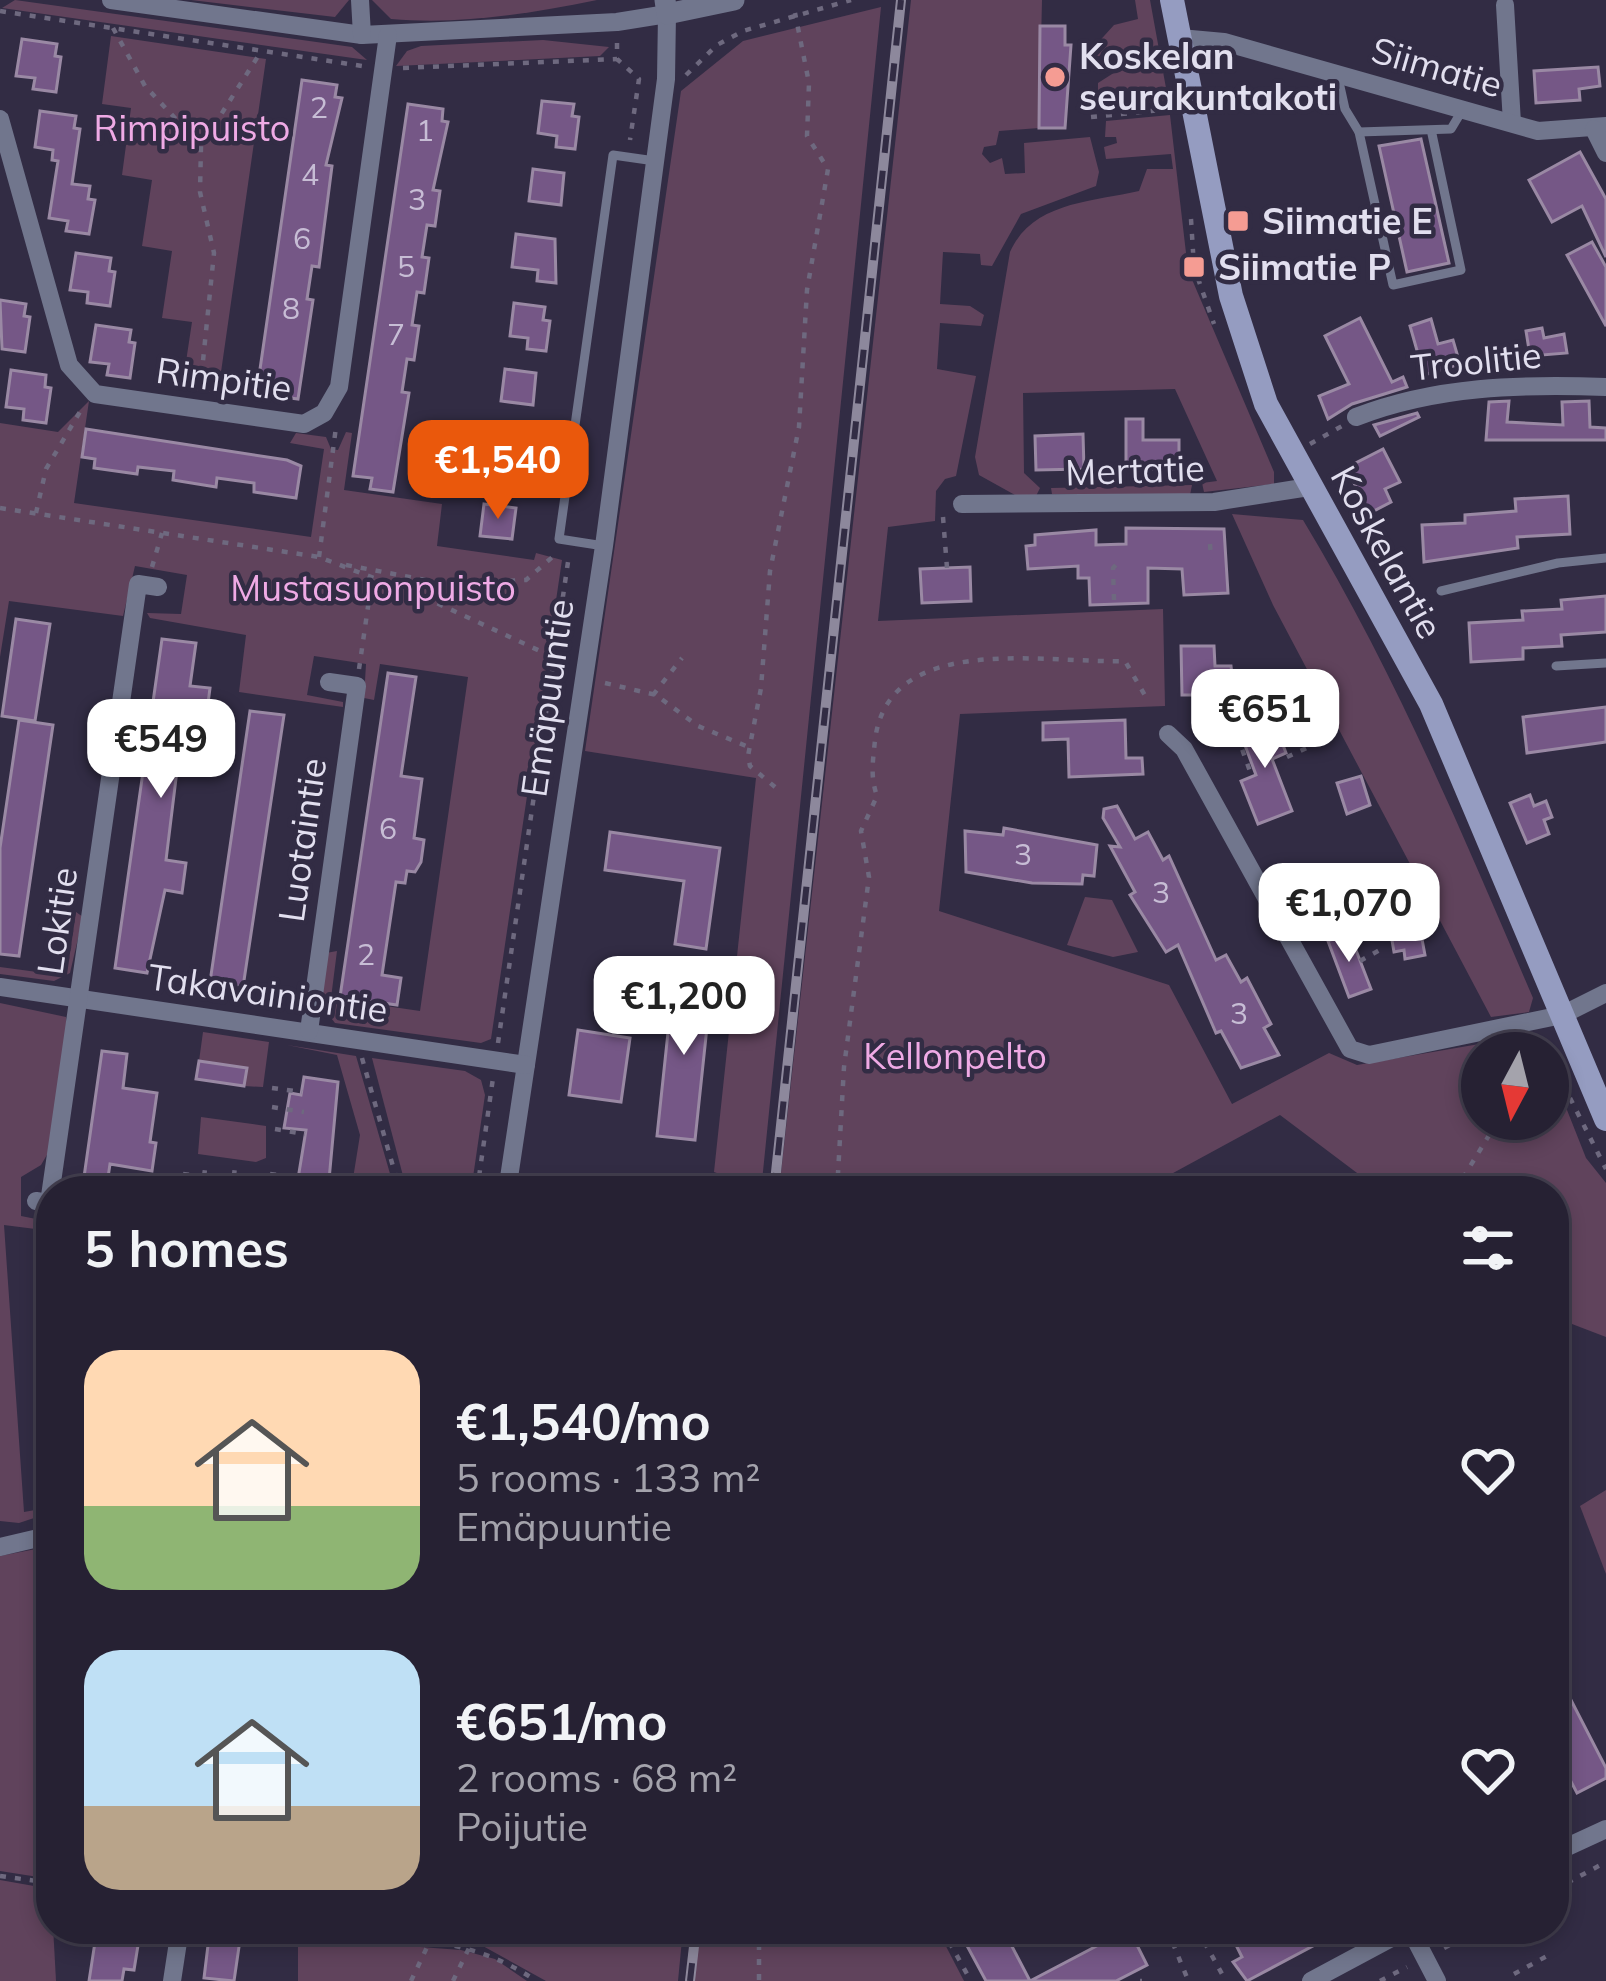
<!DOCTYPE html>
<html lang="en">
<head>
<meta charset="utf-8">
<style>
	:root { --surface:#262133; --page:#322e3f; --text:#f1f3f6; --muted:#a4a3ac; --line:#423e4e; --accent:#ea580c }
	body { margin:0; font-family:Mulish,sans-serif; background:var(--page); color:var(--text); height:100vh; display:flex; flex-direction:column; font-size:45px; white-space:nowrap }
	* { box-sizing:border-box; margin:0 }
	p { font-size:39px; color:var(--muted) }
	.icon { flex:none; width:66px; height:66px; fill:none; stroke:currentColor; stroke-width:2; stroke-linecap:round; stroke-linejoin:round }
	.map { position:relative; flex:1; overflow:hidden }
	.drawer { position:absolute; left:36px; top:1176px; width:1533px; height:768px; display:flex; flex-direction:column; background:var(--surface); border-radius:48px; box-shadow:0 6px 18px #0003,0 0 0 3px var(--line) }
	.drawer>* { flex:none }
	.needle { width:78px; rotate:187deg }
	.fabs { position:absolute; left:1461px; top:1032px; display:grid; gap:24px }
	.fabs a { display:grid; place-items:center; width:108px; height:108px; border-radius:50%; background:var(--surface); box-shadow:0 6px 18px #0003,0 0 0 3px var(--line); font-size:60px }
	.price { position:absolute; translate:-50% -102px; padding:0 27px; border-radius:24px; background:#fff; color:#222; font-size:39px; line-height:78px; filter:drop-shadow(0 3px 6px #0008) }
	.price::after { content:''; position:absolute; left:50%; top:72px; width:36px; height:27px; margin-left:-18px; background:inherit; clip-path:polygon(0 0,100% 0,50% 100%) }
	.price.selected { background:var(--accent); color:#fff }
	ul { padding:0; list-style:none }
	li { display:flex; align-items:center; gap:36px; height:300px; padding:0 48px }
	li span { display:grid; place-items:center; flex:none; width:336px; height:240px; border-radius:36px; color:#555 }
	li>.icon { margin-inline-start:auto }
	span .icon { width:144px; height:144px; fill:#fffc; stroke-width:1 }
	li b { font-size:51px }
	h2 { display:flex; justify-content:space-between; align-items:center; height:144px; padding:0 48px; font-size:51px }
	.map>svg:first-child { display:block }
	.green { fill:#60435c }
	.building { fill:#755786; stroke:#9a89a4; stroke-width:3 }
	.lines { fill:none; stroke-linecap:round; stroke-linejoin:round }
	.path { stroke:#6e697f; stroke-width:4.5; stroke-dasharray:6 9; stroke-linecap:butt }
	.service { stroke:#71768d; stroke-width:9 }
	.minor { stroke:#71768d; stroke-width:18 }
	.tertiary { stroke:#71768d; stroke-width:21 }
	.secondary { stroke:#959cc1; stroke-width:24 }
	.rail-casing { stroke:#8d889c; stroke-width:10 }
	.rail { stroke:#322c44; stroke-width:6; stroke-dasharray:18; stroke-linecap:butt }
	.poi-dot { fill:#f59c93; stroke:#322c44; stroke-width:4.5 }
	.labels { text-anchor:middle; stroke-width:9; stroke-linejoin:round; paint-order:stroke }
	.number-label { font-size:30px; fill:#c7bdd5 }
	.poi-label { font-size:36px; font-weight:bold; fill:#e2dfef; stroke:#322c44; text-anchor:start }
	.street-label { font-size:36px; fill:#e2dfef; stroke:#322c44 }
	.park-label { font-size:36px; fill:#efaae5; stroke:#322c44 }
</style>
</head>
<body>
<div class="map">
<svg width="1606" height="1981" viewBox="0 0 1606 1981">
	<rect width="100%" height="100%" fill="#322c44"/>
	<g class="green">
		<polygon points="15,0 352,47 367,60 2,8"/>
		<polygon points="191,0 349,0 335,17"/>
		<path d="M372,0H597C528,14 461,25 391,19Z"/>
		<polygon points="911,0 1042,0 1039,128 999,131 996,145 984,147 982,154 990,163 1002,158 1005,174 1025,173 1024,143 1090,137 1099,172 1096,186 1021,214 992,266 981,265 980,254 943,252 940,304 970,306 984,315 981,326 940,323 937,369 976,376 956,476 945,479 936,491 935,521 888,527 878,621 1163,609 1165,706 960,714 939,911 1169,985 1232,1104 1329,1053 1357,1065 1537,1034 1544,1053 1482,1053 1482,1119 1548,1119 1548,1062 1586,1158 1606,1183 1606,1337 1572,1324 1554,1304 1554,1191 1381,1191 1280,1115 1140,1191 779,1191"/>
		<polygon points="1135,0 1150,0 1168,99 1157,104 1098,93 1098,83 1123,67 1120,49 1096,57 1095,46 1114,25 1138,19"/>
		<polygon points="881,7 761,1191 727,1191 728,1177 714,1172 756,778 585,751 681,91 743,41"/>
		<polygon points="111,36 266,59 218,393 182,388 192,322 162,318 172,251 142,246 152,180 122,175 131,108 102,104"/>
		<polygon points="543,40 609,47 600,56 396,66 407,51 421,46"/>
		<path d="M1170,115L1188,270L1274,472V484L1204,492L1202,483L1217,481L1175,389L1023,393L1024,473L1040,488L1035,498L1015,495L979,475L975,457L1010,252C1032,202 1091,202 1139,191L1147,169H1173L1171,154L1106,159L1104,147L1117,143L1116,137H1105L1106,121Z"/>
		<polygon points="89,401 74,503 311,537 324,449 290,443 296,433 326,437 331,449 338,450 346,432 352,433 344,490 442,504 437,546 534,560 536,553 562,560 491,1039 481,1043 335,1023 321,1005 326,953 337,951 331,998 420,1011 468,677 380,664 374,700 364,698 366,664 314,656 307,695 343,702 343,707 239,692 246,635 150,618 147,613 181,614 187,575 135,566 123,616 9,601 0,657 0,423 58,432"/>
		<polygon points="1192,485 1190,495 1052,494 1051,488"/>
		<path d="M1232,514L1303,520C1395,672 1463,835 1533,998L1529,1012L1491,1017L1273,605Z"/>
		<polygon points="1085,897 1112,900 1138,952 1113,957 1067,945"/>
		<polygon points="76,912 83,917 70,973 54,981 0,974 0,967 52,974 69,960"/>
		<polygon points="0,1003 66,1017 67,1028 48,1153 41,1165 21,1177 21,1216 51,1222 51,1231 4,1225 24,1512 46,1508 46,1514 19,1523 0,1521"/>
		<polygon points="203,1032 269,1042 263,1087 244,1086 246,1068 199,1061"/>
		<polygon points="287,1045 356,1056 395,1191 351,1191 360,1135 337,1055"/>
		<polygon points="372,1058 465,1071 481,1080 485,1095 471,1191 407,1191"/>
		<polygon points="201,1117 266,1126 266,1158 256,1162 198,1154"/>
		<polygon points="1606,1490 1606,1574 1580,1506"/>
		<polygon points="51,1546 51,1797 46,1834 51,1879 0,1871 0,1556"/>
		<polygon points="0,1880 51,1889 56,1981 0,1981"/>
		<polygon points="388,1929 683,1929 678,1981 546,1981 472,1940"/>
		<polygon points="699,1929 937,1929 964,1981 693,1981"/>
		<polygon points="298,1938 461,1950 495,1959 527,1981 298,1981"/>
	</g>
	<g class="building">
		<polygon points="1040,26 1065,26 1065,45 1071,45 1065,128 1039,128"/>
		<polygon points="22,39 57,44 55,56 61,57 56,92 33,89 35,78 16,76"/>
		<polygon points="1598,67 1600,86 1579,89 1580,100 1536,103 1534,71"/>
		<polygon points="302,80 337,85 335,97 342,98 326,165 332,166 319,267 312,266 307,299 313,300 298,399 275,396 276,385 258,383"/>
		<polygon points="542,101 574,104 572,116 579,117 575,149 556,147 557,136 538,133"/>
		<polygon points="408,104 443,109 442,121 448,122 433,190 440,191 435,226 427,225 422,257 429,258 424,293 417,292 412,325 419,326 414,360 407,359 402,392 409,393 393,492 370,489 372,478 353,476"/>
		<polygon points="40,111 76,116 74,128 80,129 72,184 90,186 88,199 95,200 89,234 66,231 68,221 49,218 58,161 52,160 53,150 35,147"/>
		<polygon points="1421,139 1449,263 1407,272 1379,146"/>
		<polygon points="1580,152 1606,199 1606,257 1582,206 1552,222 1529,180"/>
		<polygon points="533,169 564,173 561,205 529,201"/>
		<polygon points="516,234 555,239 556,283 537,281 538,270 512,267"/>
		<polygon points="1592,242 1606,267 1606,326 1567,255"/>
		<polygon points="76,253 111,258 109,271 115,272 110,306 87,303 88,292 70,290"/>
		<polygon points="0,300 26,304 24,316 30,317 25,352 2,349"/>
		<polygon points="514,303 545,307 543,320 550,321 546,351 527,349 528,338 510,336"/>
		<polygon points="1360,318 1392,382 1403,377 1407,387 1352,404 1328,419 1319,396 1349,384 1325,336"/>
		<polygon points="1431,319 1438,344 1453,340 1460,364 1424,375 1410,326"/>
		<polygon points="96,325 131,330 129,342 135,343 130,378 107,375 109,364 90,362"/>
		<polygon points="1542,328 1544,338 1564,334 1567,353 1530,356 1526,331"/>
		<polygon points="505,369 536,373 533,405 501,401"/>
		<polygon points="11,370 46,375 45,387 51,388 46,423 23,420 24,409 6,407"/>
		<polygon points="1509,401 1507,422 1563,425 1562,402 1589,401 1590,427 1606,428 1606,440 1486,440 1489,402"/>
		<polygon points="1417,413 1419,417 1380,436 1374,425"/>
		<polygon points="1126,419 1143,419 1143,440 1179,440 1179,469 1126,470"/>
		<polygon points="86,429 287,460 301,466 296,498 254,492 254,483 217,478 216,487 173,480 174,471 138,467 137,474 94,468 95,459 82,457"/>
		<polygon points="1083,434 1084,469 1036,470 1035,436"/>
		<polygon points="494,437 525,441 522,473 490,469"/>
		<polygon points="1383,449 1400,482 1385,489 1391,502 1370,513 1346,468"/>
		<polygon points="1568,496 1570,534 1517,537 1518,548 1424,562 1422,525 1465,523 1465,515 1516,511 1515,499"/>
		<polygon points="484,504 516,508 512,539 480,536"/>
		<polygon points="1126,528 1224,529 1228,593 1184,595 1182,569 1148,568 1148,603 1090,605 1089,578 1078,578 1078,566 1028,569 1026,546 1035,545 1035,535 1096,530 1096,545 1126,544"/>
		<polygon points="970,567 971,601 922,603 920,569"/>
		<polygon points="1606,596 1606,632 1561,635 1562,646 1523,648 1523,659 1471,662 1469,623 1523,620 1522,611 1562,609 1561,600"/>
		<polygon points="16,619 50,624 35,721 2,716"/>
		<polygon points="162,639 196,643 190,686 210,688 201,757 179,754 166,860 186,863 182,893 165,890 147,973 115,968"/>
		<polygon points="1181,646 1214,646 1215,666 1231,666 1237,718 1206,730 1193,695 1182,695"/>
		<polygon points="388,673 416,677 401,776 422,779 414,838 424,840 421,862 415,872 407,871 405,883 396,882 382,975 401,978 397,1005 340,997"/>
		<polygon points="1606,707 1606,742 1527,753 1523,717"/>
		<polygon points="250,711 284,715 243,987 210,982"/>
		<polygon points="1272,716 1286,753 1272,759 1292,811 1258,824 1241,781 1256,775 1239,729"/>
		<polygon points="19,720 53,725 19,956 0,954 0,848"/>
		<polygon points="1125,720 1126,758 1142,758 1143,774 1069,777 1068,739 1043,740 1043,723"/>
		<polygon points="1361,776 1370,805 1347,814 1337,783"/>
		<polygon points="1530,795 1534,806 1546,801 1552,817 1544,820 1549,834 1527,843 1510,803"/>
		<polygon points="1117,806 1135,839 1148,832 1163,860 1169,856 1216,960 1226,955 1241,982 1247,978 1271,1024 1264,1028 1279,1055 1241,1068 1221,1031 1216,1033 1178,945 1166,952 1130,895 1135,892 1110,846 1120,847 1103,818 1104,809"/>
		<polygon points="1004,828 1097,845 1094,876 1083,875 1082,884 1032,883 966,872 965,831 1003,835"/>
		<polygon points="610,832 720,848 706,949 675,944 684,881 605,870"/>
		<polygon points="1418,918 1425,955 1405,959 1404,950 1394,952 1390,929"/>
		<polygon points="1349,932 1371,989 1349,997 1328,941"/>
		<polygon points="674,976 712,980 695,1140 657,1136"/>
		<polygon points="578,1030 630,1038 621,1102 569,1095"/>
		<polygon points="102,1051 127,1054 123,1088 157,1093 150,1142 156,1143 152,1171 110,1164 106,1191 82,1191"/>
		<polygon points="199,1061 247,1068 244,1086 196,1079"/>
		<polygon points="304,1077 338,1082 328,1191 296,1191 306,1130 284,1128 290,1093 301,1095"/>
		<polygon points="1554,1667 1606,1768 1606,1778 1577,1793 1554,1749"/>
		<polygon points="97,1929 140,1933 134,1970 124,1969 122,1981 89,1981"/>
		<polygon points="210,1929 241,1933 234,1981 204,1978"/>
		<polygon points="958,1929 1003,1929 1030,1981 1129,1929 1147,1965 1116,1981 986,1981"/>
		<polygon points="1228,1929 1345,1929 1247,1981 1233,1962 1242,1957"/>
	</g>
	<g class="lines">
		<g class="path">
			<polyline points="0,11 362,66"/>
			<polyline points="113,28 145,86 201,146"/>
			<polyline points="617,43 617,59 639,79 630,140"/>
			<polyline points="403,68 617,59"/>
			<polyline points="686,75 717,45 743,31 851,0"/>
			<polyline points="1091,117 1172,109"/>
			<polyline points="1191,219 1194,267 1214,324"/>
			<polyline points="200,390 214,253 200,192 201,146 262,50"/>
			<polyline points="1310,444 1342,426"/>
			<polyline points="0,508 319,557 426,598 568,664"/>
			<polyline points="36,513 46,469 81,410"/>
			<polyline points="943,517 947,568"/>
			<polyline points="1210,544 1211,559"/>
			<polyline points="319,557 336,427"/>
			<polyline points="346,565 447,584 526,580 557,553"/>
			<polyline points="152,567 162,533"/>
			<polyline points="1114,600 1113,568 1120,561"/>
			<polyline points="359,669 372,579"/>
			<polyline points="605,683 656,695 698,726 751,748"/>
			<polyline points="653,695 682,658"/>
			<polyline points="1226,727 1236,732 1252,777"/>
			<polyline points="1231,729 1274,713 1290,756"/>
			<polyline points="1287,757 1313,745 1324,733"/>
			<polyline points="775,787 750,766 748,756 761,688 770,571 799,427 807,290 828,169 807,136 809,83 795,13"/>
			<polyline points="1360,961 1385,947"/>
			<polyline points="498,1043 569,555"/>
			<polyline points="362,1058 400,1191"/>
			<polyline points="272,1088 302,1092"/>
			<polyline points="1570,1098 1606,1169"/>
			<polyline points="272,1107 304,1112"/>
			<polyline points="275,1129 305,1134"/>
			<polyline points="183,1174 204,1177"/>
			<polyline points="270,1174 298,1178"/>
			<polyline points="233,1182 253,1184"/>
			<polyline points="202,1191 206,1162"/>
			<polyline points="232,1191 235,1167"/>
			<polyline points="477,1191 493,1078"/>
			<path d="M837,1191L844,1067L869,877L861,831L877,796C870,776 873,761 875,740C889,630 1046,664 1125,661L1147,699"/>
			<polyline points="1455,1191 1499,1119"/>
			<polyline points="0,1876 51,1883"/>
			<polyline points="1554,1890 1606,1862"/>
			<path d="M336,1929C406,1938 477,1939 536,1981"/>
			<polyline points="759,1929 759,1981"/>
			<polyline points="942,1929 971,1981"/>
			<polyline points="1167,1929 1188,1980"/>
			<polyline points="1197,1929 1226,1981"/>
			<polyline points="448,1944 452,1929"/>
			<polyline points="1444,1948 1480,1929"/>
			<polyline points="1514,1974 1547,1956"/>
			<polyline points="411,1981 429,1943"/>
			<polyline points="453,1981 469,1948"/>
			<polyline points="1140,1981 1142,1981"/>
			<polyline points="1380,1981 1407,1967"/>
		</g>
		<g class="service">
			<polyline points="1337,73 1345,109 1359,132 1393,285 1461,270 1432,134"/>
			<polyline points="1359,132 1451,129 1463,109"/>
			<polyline points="604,546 559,539 613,155 655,161"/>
			<polyline points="1441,591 1558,563 1606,558"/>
			<polyline points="1556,666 1606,663"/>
		</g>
		<g class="minor">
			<polyline points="111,0 362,35 617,22 667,14 666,79 604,546 507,1191"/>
			<polyline points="360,0 362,35"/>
			<polyline points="1505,5 1512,123"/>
			<polyline points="1180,38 1224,42 1538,131 1606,126"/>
			<polyline points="0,119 69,365 95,394 304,424 324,413 339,387 388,35"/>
			<polyline points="1594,129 1606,153"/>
			<path d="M1356,417C1436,386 1520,384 1606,387"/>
			<polyline points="962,504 1214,502 1309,487"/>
			<polyline points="1168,734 1184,749 1350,1049 1369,1055 1562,1015 1606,993"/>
			<polyline points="0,987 526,1065"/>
			<polyline points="309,1031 357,686 329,682"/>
			<polyline points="36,1201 49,1203 138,584 158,587"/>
			<polyline points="0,1547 51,1535"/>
			<polyline points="1554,1853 1606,1829"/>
			<polyline points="1410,1929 1437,1981"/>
			<polyline points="172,1981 180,1929"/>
			<polyline points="1311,1981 1408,1929"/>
		</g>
		<polyline class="tertiary" points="665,0 667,14 734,0"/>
		<polyline class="secondary" points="1172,0 1231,296 1266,404 1431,704 1606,1119"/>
		<g class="rail-casing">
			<g id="rail">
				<polyline points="774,1191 901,0"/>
				<polyline points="690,1981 696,1929"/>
			</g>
		</g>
		<use href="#rail" class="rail"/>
	</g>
	<g class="poi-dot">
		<circle cx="1055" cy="77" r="12"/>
		<rect x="1226" y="209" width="24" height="24" rx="6"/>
		<rect x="1182" y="255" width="24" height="24" rx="6"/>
	</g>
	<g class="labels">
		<g class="number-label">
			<text x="319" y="118">2</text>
			<text x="425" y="141">1</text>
			<text x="310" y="185">4</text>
			<text x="417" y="210">3</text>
			<text x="302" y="249">6</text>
			<text x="406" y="277">5</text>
			<text x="291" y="319">8</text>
			<text x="396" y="345">7</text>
			<text x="388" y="839">6</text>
			<text x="1023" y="865">3</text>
			<text x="1161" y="903">3</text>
			<text x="366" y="965">2</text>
			<text x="1239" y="1024">3</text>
		</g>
		<g class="poi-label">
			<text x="1079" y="69">Koskelan<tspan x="1079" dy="41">seurakuntakoti</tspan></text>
			<text x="1262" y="234">Siimatie E</text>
			<text x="1218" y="280">Siimatie P</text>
		</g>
		<g class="street-label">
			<text transform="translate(1437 67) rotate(16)" y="13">Siimatie</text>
			<text transform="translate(1476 361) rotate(-6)" y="13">Troolitie</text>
			<text transform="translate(224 379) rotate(8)" y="13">Rimpitie</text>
			<text transform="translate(1135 470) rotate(-2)" y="13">Mertatie</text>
			<text transform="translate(1387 552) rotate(61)" y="13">Koskelantie</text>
			<text transform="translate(547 698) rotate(-82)" y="13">Emäpuuntie</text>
			<text transform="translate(302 840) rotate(-82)" y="13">Luotaintie</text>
			<text transform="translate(57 921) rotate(-82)" y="13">Lokitie</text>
			<text transform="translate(268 993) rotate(8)" y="13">Takavainiontie</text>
		</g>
		<g class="park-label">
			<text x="192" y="141">Rimpipuisto</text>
			<text x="373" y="601">Mustasuonpuisto</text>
			<text x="955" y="1069">Kellonpelto</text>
		</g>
	</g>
</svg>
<div class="fabs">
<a><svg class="needle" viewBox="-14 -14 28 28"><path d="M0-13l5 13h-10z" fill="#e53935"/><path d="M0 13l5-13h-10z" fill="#a4a3ac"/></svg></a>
</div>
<b class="price selected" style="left:498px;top:522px">€1,540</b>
<b class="price" style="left:1265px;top:771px">€651</b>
<b class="price" style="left:161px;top:801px">€549</b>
<b class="price" style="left:1349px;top:965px">€1,070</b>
<b class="price" style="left:684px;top:1058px">€1,200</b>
<section class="drawer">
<h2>5 homes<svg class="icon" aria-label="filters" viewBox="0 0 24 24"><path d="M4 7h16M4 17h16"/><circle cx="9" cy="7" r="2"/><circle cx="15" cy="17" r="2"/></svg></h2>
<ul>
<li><span style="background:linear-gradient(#ffd9b3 65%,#8fb573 0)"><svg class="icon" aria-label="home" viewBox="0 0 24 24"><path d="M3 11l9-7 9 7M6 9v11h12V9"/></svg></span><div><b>€1,540/mo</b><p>5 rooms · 133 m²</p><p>Emäpuuntie</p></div><svg class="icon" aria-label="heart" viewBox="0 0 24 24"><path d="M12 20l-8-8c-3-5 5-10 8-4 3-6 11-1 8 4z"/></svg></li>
<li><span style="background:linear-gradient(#bfe0f5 65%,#b9a48a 0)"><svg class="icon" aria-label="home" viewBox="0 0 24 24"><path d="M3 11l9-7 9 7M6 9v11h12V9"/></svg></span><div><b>€651/mo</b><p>2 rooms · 68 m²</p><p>Poijutie</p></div><svg class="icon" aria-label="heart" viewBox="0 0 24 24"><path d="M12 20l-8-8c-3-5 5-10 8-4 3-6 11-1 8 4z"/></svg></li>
</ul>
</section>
</div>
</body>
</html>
